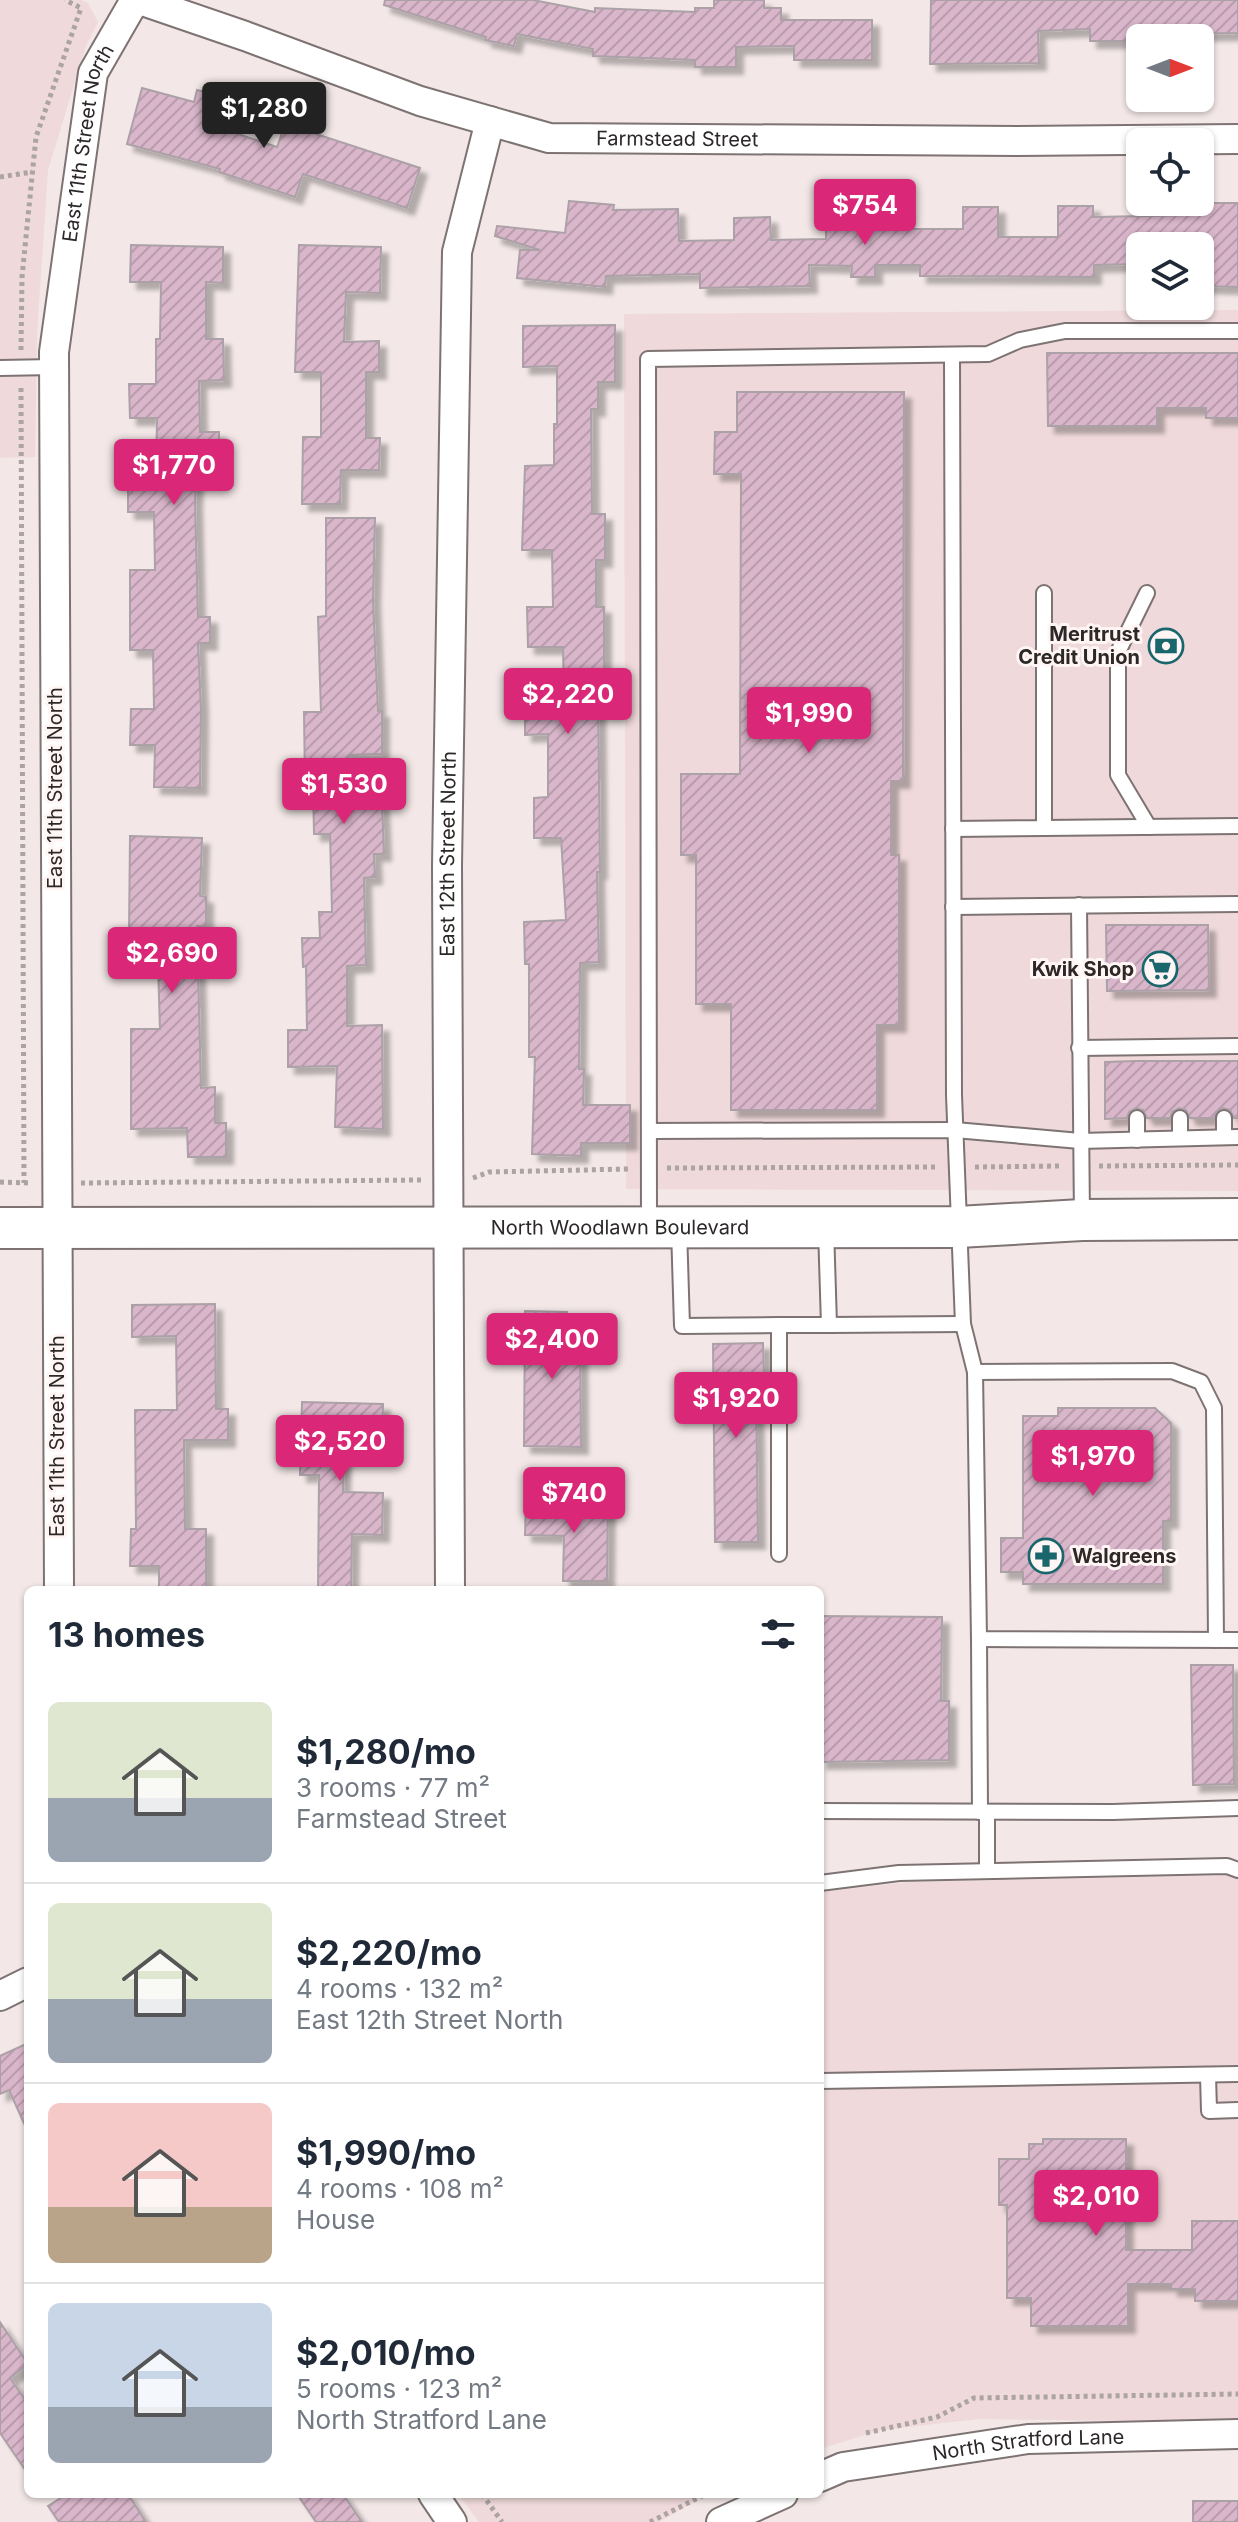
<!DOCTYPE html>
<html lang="en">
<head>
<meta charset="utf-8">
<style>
	:root { --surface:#fff; --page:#f2f2f3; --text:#1f2937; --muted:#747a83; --line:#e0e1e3; --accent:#db2777 }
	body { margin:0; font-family:Inter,sans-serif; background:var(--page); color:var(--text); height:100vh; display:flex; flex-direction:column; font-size:30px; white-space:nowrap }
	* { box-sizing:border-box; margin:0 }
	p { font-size:26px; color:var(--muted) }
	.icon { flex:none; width:44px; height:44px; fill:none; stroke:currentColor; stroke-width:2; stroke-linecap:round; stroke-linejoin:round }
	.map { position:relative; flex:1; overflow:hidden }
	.drawer { position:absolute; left:24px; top:1586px; width:800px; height:912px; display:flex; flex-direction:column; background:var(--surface); border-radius:12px; box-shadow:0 2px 6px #0004 }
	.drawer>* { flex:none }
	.needle { width:52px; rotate:90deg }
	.tools { position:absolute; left:1126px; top:24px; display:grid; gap:16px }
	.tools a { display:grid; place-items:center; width:88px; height:88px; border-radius:12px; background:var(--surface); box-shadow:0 2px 6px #0004; font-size:40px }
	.price { position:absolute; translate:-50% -68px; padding:0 18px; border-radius:8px; background:var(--accent); color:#fff; font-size:26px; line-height:52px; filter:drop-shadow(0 2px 4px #0008) }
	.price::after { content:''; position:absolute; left:50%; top:48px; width:24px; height:18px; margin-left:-12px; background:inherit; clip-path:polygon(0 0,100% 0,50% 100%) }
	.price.active { background:#222; color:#fff }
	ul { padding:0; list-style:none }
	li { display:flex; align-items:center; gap:24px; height:200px; padding:0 24px }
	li+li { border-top:2px solid var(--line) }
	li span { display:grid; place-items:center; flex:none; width:224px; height:160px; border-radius:12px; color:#555 }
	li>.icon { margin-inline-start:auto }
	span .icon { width:96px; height:96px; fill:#fffc; stroke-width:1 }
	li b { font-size:34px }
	h2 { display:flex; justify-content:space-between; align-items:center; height:96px; padding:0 24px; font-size:34px }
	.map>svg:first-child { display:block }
	.built { fill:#efd9da }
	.building { fill:url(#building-hatch); stroke:#aba1a7; stroke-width:2; filter:url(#shadow) }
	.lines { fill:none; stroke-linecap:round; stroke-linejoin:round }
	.lane-casing { stroke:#7e7373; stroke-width:18 }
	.street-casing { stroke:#7e7373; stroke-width:32 }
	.secondary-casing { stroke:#7e7373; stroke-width:44 }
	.path { stroke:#aca3a3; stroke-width:5; stroke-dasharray:4 4; stroke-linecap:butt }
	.lane { stroke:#fff; stroke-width:14 }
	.street { stroke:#fff; stroke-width:28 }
	.secondary { stroke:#fff; stroke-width:40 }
	.labels { text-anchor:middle; stroke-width:6; stroke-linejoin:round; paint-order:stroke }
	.street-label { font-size:20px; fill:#2c2828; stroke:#fff5f5 }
	.poi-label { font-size:20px; font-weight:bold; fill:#2c2828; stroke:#fff5f5; text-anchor:end }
</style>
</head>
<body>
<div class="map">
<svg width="1238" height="2522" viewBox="0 0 1238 2522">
	<defs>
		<pattern id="building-hatch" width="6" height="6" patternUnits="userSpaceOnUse" patternTransform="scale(2)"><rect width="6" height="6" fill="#d9b6ca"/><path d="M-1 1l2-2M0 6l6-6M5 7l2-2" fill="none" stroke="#ba9cae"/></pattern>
		<filter id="shadow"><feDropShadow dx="7" dy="7" stdDeviation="2" flood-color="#0004"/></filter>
	</defs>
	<rect width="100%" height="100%" fill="#f3e7e7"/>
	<g class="built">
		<polygon points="0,0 81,0 88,3 98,22 86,46 48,170 37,333 35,457 0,458"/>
		<polygon points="1238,310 1238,1191 626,1189 624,314"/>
		<polygon points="1238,1875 1238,2422 979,2419 881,2430 820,2449 820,1892 910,1882"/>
		<polygon points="458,2494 708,2494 659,2522 479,2522"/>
	</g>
	<g class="building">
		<polygon points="385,0 533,0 595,12 595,8 695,12 695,8 714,8 714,0 764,0 764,8 781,8 781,20 872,20 872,60 794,60 794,46 736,47 736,67 695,67 695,60 593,56 593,49 517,34 514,46 485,40 486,37 384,5"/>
		<polygon points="931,0 1238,0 1238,33 1175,34 1175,38 1140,38 1140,41 1090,41 1090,29 1038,31 1039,63 930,64"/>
		<polygon points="142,88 194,102 197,90 225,97 217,127 277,147 286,122 317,132 316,134 420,168 407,208 303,174 295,197 219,172 220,169 127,144"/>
		<polygon points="569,201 614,205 613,210 678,209 679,241 734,240 734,218 770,217 771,240 826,239 826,223 875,224 875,208 905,209 905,229 963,229 963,207 998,207 998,237 1058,237 1058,206 1093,206 1093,217 1200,215 1200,203 1238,203 1238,287 1200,286 1200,246 1140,246 1140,264 1094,265 1094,277 920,276 920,265 875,265 875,277 851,277 852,266 809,265 810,286 700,288 700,274 606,276 605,287 517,278 520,250 540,250 495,236 497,226 565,233"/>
		<polygon points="131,245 223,247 223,283 206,282 206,339 223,339 224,380 199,381 200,432 219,432 219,464 197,463 195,502 198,617 210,617 210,643 198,643 201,710 200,788 154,787 155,745 130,745 131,709 154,709 153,650 130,650 130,570 155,570 154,512 128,512 128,477 156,477 157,418 130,418 129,384 156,384 156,339 160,339 161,282 130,282"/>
		<polygon points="299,245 381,247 380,293 346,292 344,342 379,341 379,372 366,372 366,438 380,438 379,470 341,470 340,504 302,504 303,437 321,437 321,372 295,372"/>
		<polygon points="615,325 615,382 598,382 598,409 591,409 592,514 605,514 605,560 596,560 596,607 604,607 604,685 598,685 600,872 597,872 599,962 580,963 579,1069 584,1069 583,1105 630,1105 630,1143 581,1143 581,1156 532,1154 535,1057 529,1057 529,964 525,964 524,922 566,920 561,838 534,838 534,798 548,797 548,734 525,735 525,702 564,702 563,647 528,647 527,607 553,607 552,550 522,550 525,466 554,465 554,424 557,424 557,366 523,367 523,326"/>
		<polygon points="1047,353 1238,353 1238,418 1206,418 1206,408 1157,408 1157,426 1048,426"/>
		<polygon points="737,392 904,392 903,781 891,781 891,855 899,855 899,1025 877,1025 877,1110 731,1110 731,1004 696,1004 696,855 681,855 681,774 740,774 741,474 714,474 715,432 737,432"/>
		<polygon points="326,518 375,518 373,601 378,711 382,711 382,754 349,755 350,803 382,802 384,854 374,854 375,877 364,878 366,965 347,966 347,1026 382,1025 383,1129 335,1127 337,1066 288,1067 288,1030 307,1030 306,966 303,967 302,938 320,938 319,912 332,912 330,834 314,834 313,785 305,785 304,712 321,712 318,617 326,616"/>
		<polygon points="130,836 202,838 200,896 206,897 206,926 197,926 201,1088 215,1087 215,1123 226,1123 226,1157 188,1157 187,1128 131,1129 131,1029 160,1029 157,934 129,934"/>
		<polygon points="1106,925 1208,925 1209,990 1107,991"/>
		<polygon points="1137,1061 1238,1061 1238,1118 1234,1118 1230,1110 1223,1108 1216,1112 1214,1118 1190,1118 1186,1110 1179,1108 1172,1112 1170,1118 1147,1118 1143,1110 1136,1108 1129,1112 1127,1118 1105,1119 1105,1062"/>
		<polygon points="215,1304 216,1409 228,1409 228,1440 184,1440 185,1529 206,1529 206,1590 159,1590 159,1566 130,1566 131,1529 136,1529 135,1410 177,1410 176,1336 132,1337 132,1305"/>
		<polygon points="525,1311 567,1312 567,1330 580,1330 581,1447 524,1446"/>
		<polygon points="763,1343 764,1378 756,1378 758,1542 715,1542 713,1344"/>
		<polygon points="302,1402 383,1404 382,1446 344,1445 343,1492 383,1493 382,1535 352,1534 351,1590 318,1590 319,1475 300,1475"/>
		<polygon points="1058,1408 1155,1408 1171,1423 1171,1521 1163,1521 1163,1584 1023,1584 1023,1572 1001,1572 1001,1538 1023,1538 1023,1416 1058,1416"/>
		<polygon points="526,1501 608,1503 607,1581 563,1581 564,1536 525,1535"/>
		<polygon points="820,1616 942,1617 941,1701 949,1701 949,1760 820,1762"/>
		<polygon points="1191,1665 1233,1665 1234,1784 1193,1785"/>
		<polygon points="28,2043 28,2132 9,2090 0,2094 0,2056"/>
		<polygon points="1043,2139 1126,2139 1126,2250 1192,2250 1192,2221 1238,2221 1238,2301 1195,2301 1195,2289 1171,2289 1171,2284 1128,2284 1128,2326 1031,2326 1031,2298 1007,2298 1007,2205 999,2205 999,2159 1029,2159 1029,2144 1043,2144"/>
		<polygon points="0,2322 28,2364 10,2378 28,2404 28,2474 0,2433"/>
		<polygon points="67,2494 128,2494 146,2522 59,2522 48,2506"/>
		<polygon points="297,2494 343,2494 362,2522 316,2522"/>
		<rect x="1193" y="2501" width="45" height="21"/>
	</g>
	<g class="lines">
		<g class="lane-casing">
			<g id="lane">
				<polyline points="952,355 954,1095 963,1324 975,1372 979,1639 1238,1640"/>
				<polyline points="0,368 54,367"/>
				<polyline points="1147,593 1118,652 1118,775 1149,827"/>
				<polyline points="1044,828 1238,826"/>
				<polyline points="953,829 1044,828 1044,593"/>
				<polyline points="1079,905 1082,1219"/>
				<polyline points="953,907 1238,904"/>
				<polyline points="1079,1048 1238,1046"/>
				<polyline points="1137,1118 1137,1140"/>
				<polyline points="1180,1118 1180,1138"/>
				<polyline points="1224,1118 1224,1137"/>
				<polyline points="649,1131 955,1130 1080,1141 1238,1137"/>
				<polyline points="649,1226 648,359 988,354 1020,340 1065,331 1238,331"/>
				<polyline points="679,1228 682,1326 779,1325"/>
				<polyline points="829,1325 963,1324"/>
				<polyline points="975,1372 1172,1371 1201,1382 1214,1408 1216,1640"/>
				<polyline points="779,1554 779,1325 829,1325 826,1228"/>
				<polyline points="979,1639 980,1812"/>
				<polyline points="820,1811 1113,1812 1238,1808"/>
				<polyline points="987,1812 987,1871"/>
				<polyline points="820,1883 899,1873 1227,1866 1238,1870"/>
				<polyline points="1208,2075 1209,2111 1238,2110"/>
				<polyline points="820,2081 1238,2074"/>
			</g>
		</g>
		<g class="street-casing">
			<g id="street">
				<path id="s1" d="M140,0L245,36L420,101L549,138L1017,141L1238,139"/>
				<path id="s2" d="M59,1590L54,352L93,73L135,0"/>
				<path id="s3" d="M450,1590L447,866L457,252L490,121"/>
				<polyline points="0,1996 28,1982"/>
				<path id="s4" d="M820,2477L843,2467L1028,2439L1238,2434"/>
				<polyline points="433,2494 452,2522"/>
				<polyline points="721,2522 783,2494"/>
			</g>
		</g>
		<g class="secondary-casing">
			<g id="secondary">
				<path id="s5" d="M0,1228L958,1227L1082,1220L1238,1219"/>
			</g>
		</g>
		<g class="path">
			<polyline points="0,177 32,172"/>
			<polyline points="21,350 22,277 36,137 81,8 65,0"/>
			<polyline points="21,388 24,1183"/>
			<polyline points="1099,1166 1238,1165"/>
			<polyline points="975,1167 1061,1166"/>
			<polyline points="667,1168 937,1167"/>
			<polyline points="473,1178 489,1172 629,1169"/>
			<polyline points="0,1182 31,1183"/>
			<polyline points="81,1183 423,1180"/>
			<polyline points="866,2433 937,2417 974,2398 1238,2394"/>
			<polyline points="482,2494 502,2522"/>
			<polyline points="650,2522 706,2494"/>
		</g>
		<use href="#lane" class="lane"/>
		<use href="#street" class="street"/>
		<use href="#secondary" class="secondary"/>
	</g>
	<defs>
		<g id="bank-ring" transform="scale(1.8)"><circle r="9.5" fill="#fff5f5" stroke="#19666d" stroke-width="1.5"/><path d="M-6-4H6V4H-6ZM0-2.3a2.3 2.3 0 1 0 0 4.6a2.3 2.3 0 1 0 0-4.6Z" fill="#19666d"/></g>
		<g id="supermarket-ring" transform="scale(1.8)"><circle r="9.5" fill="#fff5f5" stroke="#19666d" stroke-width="1.5"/><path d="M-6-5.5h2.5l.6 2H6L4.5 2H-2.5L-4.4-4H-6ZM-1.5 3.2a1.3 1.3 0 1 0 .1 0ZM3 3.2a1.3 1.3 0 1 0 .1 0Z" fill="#19666d"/></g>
		<g id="pharmacy-ring" transform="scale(1.8)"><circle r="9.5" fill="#fff5f5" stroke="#19666d" stroke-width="1.5"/><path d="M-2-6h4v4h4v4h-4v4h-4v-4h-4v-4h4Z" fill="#19666d"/></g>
	</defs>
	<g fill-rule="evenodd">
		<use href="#bank-ring" x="1166" y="646"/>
		<use href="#supermarket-ring" x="1160" y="969"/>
		<use href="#pharmacy-ring" x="1046" y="1556"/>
	</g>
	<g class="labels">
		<g class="street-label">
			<text dy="7" stroke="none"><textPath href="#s1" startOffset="560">Farmstead Street</textPath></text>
			<text dy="7" stroke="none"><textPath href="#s2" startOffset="1450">East 11th Street North</textPath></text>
			<text transform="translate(55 788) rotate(-90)" y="7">East 11th Street North</text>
			<text dy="7" stroke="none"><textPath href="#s3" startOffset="736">East 12th Street North</textPath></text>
			<text dy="7" stroke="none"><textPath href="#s5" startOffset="620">North Woodlawn Boulevard</textPath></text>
			<text transform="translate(57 1436) rotate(-90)" y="7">East 11th Street North</text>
			<text dy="7" stroke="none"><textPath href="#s4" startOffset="212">North Stratford Lane</textPath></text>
		</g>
		<g class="poi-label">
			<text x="1140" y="641">Meritrust<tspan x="1140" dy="23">Credit Union</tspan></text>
			<text x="1134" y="976">Kwik Shop</text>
			<text x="1072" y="1563" text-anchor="start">Walgreens</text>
		</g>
	</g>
</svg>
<div class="tools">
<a><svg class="needle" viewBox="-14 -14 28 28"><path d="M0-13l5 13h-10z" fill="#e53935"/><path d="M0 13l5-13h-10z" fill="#747a83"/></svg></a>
<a><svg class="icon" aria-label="locate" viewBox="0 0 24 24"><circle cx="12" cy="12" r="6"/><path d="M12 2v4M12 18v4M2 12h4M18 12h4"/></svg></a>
<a><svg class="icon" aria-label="layers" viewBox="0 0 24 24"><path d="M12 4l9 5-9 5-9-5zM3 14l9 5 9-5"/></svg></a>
</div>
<b class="price active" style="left:264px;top:150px">$1,280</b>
<b class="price" style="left:865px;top:247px">$754</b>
<b class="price" style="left:174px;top:507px">$1,770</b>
<b class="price" style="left:568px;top:736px">$2,220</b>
<b class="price" style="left:809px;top:755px">$1,990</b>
<b class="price" style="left:344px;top:826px">$1,530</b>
<b class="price" style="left:172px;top:995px">$2,690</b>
<b class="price" style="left:552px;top:1381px">$2,400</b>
<b class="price" style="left:736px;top:1440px">$1,920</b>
<b class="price" style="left:340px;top:1483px">$2,520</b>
<b class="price" style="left:1093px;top:1498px">$1,970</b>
<b class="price" style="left:574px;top:1535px">$740</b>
<b class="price" style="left:1096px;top:2238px">$2,010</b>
<section class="drawer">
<h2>13 homes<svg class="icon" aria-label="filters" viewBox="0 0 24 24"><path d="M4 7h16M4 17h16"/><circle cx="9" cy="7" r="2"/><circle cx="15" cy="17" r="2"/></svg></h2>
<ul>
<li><span style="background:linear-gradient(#dfe7d0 60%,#9aa5b1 0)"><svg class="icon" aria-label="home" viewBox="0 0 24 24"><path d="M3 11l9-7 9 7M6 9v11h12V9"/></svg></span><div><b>$1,280/mo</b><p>3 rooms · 77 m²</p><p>Farmstead Street</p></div></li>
<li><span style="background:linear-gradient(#dfe7d0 60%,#9aa5b1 0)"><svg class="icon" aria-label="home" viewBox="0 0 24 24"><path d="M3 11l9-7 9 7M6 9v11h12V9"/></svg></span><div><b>$2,220/mo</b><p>4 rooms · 132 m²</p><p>East 12th Street North</p></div></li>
<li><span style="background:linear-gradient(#f6c9c9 65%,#b9a48a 0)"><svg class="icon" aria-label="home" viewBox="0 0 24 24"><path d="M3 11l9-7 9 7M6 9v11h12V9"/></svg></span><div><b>$1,990/mo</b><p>4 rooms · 108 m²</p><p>House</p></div></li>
<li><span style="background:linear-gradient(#c9d6e8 65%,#9aa5b1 0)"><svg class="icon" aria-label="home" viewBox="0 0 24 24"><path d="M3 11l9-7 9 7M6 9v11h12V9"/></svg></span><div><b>$2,010/mo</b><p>5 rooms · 123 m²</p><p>North Stratford Lane</p></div></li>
</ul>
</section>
</div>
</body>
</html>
